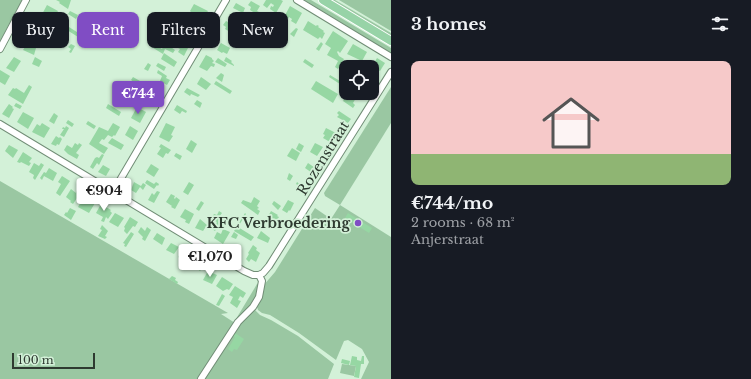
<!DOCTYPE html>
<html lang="en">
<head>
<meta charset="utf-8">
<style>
	:root { --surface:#171b24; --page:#242831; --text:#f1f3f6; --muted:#9ea1a6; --line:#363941; --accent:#804dc4 }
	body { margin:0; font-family:"Libre Baskerville",serif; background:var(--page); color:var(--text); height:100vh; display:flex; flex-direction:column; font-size:15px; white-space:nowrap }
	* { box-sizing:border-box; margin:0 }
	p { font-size:13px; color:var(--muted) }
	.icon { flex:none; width:22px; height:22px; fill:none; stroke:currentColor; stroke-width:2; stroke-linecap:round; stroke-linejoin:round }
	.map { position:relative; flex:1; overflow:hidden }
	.details { display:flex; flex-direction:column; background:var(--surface); width:360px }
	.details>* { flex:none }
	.hud { position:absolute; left:12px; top:12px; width:319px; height:36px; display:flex; gap:8px }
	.controls { position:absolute; left:339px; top:60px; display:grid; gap:8px }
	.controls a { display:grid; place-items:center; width:40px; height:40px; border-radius:8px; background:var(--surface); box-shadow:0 1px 3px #0004; font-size:20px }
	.scale { position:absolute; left:12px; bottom:10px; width:83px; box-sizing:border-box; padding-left:4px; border:2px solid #2e3a30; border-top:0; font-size:11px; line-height:14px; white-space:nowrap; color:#2e3a30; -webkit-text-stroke:3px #d3f1d8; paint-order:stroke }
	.price { position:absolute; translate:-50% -34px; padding:0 9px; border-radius:4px; background:#fff; color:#222; font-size:13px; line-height:26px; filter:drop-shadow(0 1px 2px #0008) }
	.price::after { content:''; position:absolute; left:50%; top:24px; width:12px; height:9px; margin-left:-6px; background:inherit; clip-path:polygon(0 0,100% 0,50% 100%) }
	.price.on { background:var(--accent); color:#fff }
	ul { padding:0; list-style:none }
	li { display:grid; align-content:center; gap:8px; height:212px; padding:0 20px }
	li+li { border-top:1px solid var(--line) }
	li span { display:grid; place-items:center; height:124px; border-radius:8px; color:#555 }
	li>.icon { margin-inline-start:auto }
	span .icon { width:72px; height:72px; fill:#fffc; stroke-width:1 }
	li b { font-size:17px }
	h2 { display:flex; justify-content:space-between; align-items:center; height:48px; padding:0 20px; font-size:17px }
	.tag { padding:0 14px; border-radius:8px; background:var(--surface); box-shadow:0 1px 3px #0004; font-size:14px; line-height:36px }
	.tag.on { background:var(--accent); color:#fff }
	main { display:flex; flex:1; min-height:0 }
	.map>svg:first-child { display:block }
	.green { fill:#9ac7a2 }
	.building { fill:#96d7a3 }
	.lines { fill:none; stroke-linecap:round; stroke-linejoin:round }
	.minor-casing { stroke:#718d76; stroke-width:8 }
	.major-casing { stroke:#fff; stroke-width:10 }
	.minor { stroke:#fff; stroke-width:6 }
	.major { stroke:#97d3a7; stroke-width:8 }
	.poi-dot { fill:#804dc4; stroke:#d3f1d8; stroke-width:1.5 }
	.labels { text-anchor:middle; stroke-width:3.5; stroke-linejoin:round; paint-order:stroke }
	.street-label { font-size:14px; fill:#2e3a30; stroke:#d3f1d8 }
	.poi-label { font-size:14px; font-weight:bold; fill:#2e3a30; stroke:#d3f1d8; text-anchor:end }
</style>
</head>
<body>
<main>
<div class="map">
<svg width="391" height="379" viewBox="0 0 391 379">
	<rect width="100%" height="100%" fill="#d3f1d8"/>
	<g class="green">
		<polygon points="0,0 22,0 0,41"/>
		<polygon points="304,0 311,0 391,48 391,53"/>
		<polygon points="328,0 335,0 391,33 391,38"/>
		<polygon points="339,0 391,0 391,31"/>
		<polygon points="391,87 391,123 340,205 325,196 324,193"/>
		<polygon points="0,181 228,313 221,314 235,323 199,379 0,379"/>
		<polygon points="340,205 391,237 391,379 361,379 369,362 362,349 348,340 344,341 336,360 299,333 270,315 262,313 258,310 256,304 263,286 275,272 315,208 331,219"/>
		<polygon points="259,283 258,296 250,307 239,319 236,319 257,284"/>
		<polygon points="253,308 260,315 271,320 298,336 334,364 328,379 203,379 240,322"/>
		<polygon points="342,364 356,366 354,376 340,373"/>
	</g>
	<g class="building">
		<polygon points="56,0 71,0 68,9 59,3 60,2"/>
		<polygon points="266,0 281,0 283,1 276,13 270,9 271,6 273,7 274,5 272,4 271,3 267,8 263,5"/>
		<polygon points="251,1 260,6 257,11 259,12 258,15 250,10 251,7 248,5"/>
		<polygon points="236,3 245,8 243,13 233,8"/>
		<polygon points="194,4 208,11 206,14 202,12 200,17 192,13 190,11"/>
		<polygon points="47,5 58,11 49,27 47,25 48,23 40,18"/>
		<polygon points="290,6 302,13 296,24 291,21 292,19 289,17 288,19 284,17"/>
		<polygon points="70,11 78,15 76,19 68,14"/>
		<polygon points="280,15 283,16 278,26 274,24"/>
		<polygon points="226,21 236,26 233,31 232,30 230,32 225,29 226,27 223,25"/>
		<polygon points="308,21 316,26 317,25 319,26 318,27 324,31 323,32 325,33 322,39 320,37 318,39 303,30"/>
		<polygon points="186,22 198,31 196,36 183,27"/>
		<polygon points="36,27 47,31 44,38 42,38 37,36 37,34 33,32"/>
		<polygon points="69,27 80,34 78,37 67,30"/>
		<polygon points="242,27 254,33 252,35 246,32 245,34 240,31"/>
		<polygon points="175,28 178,30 180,28 184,30 181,35 173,30"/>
		<polygon points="296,28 298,29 294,37 290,34"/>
		<polygon points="53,30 60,35 58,38 51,33"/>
		<polygon points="333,31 348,41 340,53 338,51 337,52 339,56 344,59 338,69 335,67 338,61 327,55 331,48 325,44"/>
		<polygon points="177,41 188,48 184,56 178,52 180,49 176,47"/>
		<polygon points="321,42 323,44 319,51 316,49"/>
		<polygon points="152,43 162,49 165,43 175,50 173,53 165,49 163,54 150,46"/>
		<polygon points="221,43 230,48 227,54 223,52 222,53 217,50"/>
		<polygon points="27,44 36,48 34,55 23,50"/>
		<polygon points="71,44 75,46 71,53 69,52 71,49 68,47"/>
		<polygon points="353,44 367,52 362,61 347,54"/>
		<polygon points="164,53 177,62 174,67 161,59"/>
		<polygon points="206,55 212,58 212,59 214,61 212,63 215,64 214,67 211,66 207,71 199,67"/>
		<polygon points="14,57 21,61 14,72 6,68"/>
		<polygon points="35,57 42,61 39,67 32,64"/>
		<polygon points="226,57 232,61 231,62 234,65 234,66 224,61"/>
		<polygon points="218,58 227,64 225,67 215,62"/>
		<polygon points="377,58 385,63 380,71 372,67"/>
		<polygon points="305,59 314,65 312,68 303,62"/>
		<polygon points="148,63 151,65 148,71 144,69"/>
		<polygon points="158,63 166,67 164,71 156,66"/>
		<polygon points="0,70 10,76 5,85 0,82"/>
		<polygon points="158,70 167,76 166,78 170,80 167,85 160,81 162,76 157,73"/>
		<polygon points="221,73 224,75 222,82 216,78"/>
		<polygon points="330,75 340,81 342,79 346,81 343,86 329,77"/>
		<polygon points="133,77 140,81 138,85 131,80"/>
		<polygon points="201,77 211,84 206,90 197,84"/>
		<polygon points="216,81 232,91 230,94 214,84"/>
		<polygon points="316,81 338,94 333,103 311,89"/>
		<polygon points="29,85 32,87 23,104 8,95 13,88 15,89 16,88 24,93"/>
		<polygon points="143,88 153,93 151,97 150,96 146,103 137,98"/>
		<polygon points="187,88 200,95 198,97 191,94 190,96 184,92"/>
		<polygon points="351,95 356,98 353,103 355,105 353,108 343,101 346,96 349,98"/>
		<polygon points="197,100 202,103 200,108 194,104"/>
		<polygon points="16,103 22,106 20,109 14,106"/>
		<polygon points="9,104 13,107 12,108 14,109 9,118 2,114"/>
		<polygon points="108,104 121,112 119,116 106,108"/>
		<polygon points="177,105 187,111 186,113 182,111 180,114 174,110"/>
		<polygon points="137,107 146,112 140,123 131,118"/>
		<polygon points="339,111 351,119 348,123 337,117 339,115 337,113"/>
		<polygon points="23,112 34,118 28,129 17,122"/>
		<polygon points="54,113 58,116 54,124 49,121"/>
		<polygon points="68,120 74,124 72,127 66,123"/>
		<polygon points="88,121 96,126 94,129 86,124"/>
		<polygon points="42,123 50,128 44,138 32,132 37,124 40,126"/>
		<polygon points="113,123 120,127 115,136 114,135 112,137 108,135 104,140 102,139 99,143 108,148 104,154 89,144 99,127 108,131"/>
		<polygon points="166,123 175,127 171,135 173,136 169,142 159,137"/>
		<polygon points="66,126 69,128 64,137 60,135 64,129 62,129 63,127 65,128"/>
		<polygon points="130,126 138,131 133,140 125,135"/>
		<polygon points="326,128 336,133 330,142 323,138 325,135 323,134"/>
		<polygon points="56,136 59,138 60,137 62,139 59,145 57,144 56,146 51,144"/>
		<polygon points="112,138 124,145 121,150 108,143"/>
		<polygon points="191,140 197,144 192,153 186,149"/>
		<polygon points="75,143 78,145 79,143 82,145 76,153 79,155 77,159 68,154 64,150 67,145 72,148"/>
		<polygon points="299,143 304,146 301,152 296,149"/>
		<polygon points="315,143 323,147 317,156 310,152"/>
		<polygon points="161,144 171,150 168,154 166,153 163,158 157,154 161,148 159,147"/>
		<polygon points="9,145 18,150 13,158 5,151"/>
		<polygon points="292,148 300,153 296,161 287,156"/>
		<polygon points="23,152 32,158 29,162 31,163 29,166 21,162 20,163 17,162"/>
		<polygon points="176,153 182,156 180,160 174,156"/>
		<polygon points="102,154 104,155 99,165 97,163 93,169 90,167 95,158 97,157 99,158"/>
		<polygon points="34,163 39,166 41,163 44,165 35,180 33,178 34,175 29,172"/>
		<polygon points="308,163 318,170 315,175 305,168"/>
		<polygon points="151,164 159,169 154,177 146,172"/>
		<polygon points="103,165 110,169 106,176 98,172"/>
		<polygon points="49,168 57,173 53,181 44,176 42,180 40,178 44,172 46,173"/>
		<polygon points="289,173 293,176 290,181 287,179"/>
		<polygon points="62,176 70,181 60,196 56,193 61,184 58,182"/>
		<polygon points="147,180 154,184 156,182 159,184 158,186 157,185 154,189 145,183"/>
		<polygon points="134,182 141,186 143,183 146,185 143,190 140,187 136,193 131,190"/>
		<polygon points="189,182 194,185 188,195 183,192"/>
		<polygon points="297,182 306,189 304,193 297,189 299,186 296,184"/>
		<polygon points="71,189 76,193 77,190 81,192 73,204 70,202 71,201 66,197"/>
		<polygon points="157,191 160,192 154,203 148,200 152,193 154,195"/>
		<polygon points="171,194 175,196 174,198 175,199 176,197 180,200 175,209 171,207 172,206 166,202"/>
		<polygon points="85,195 89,197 88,199 95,203 89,213 78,207"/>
		<polygon points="254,197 260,201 257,206 259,208 257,209 260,211 258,215 241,203 243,200 251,203"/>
		<polygon points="288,200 294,203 290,211 289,210 287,213 282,210"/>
		<polygon points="201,201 204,203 199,211 196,209"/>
		<polygon points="274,201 281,206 278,210 272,204"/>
		<polygon points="101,204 111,210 110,211 112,213 108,219 106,217 104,222 101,221 103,217 96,213"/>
		<polygon points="70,208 76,211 71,220 64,215 66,212 67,213"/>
		<polygon points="185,209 194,214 189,224 185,222 186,220 180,217"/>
		<polygon points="219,211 222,213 219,217 222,219 215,231 212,229 217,222 211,219 214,214 217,215"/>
		<polygon points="271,211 278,215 277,216 279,217 277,220 275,219 271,225 265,222"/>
		<polygon points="115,213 124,218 118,227 109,222"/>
		<polygon points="245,213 246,214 238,227 254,237 251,241 234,231"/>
		<polygon points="348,213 372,228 369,233 345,218"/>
		<polygon points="130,217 138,222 135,227 133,226 127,234 124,231 125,228 124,227"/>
		<polygon points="200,219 207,225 203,231 195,228"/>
		<polygon points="102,225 108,231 105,236 107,237 105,239 98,236 102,230 100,229"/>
		<polygon points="141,227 145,231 147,227 151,230 145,241 142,239 143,237 138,232"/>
		<polygon points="223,229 230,232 223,244 214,238 217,232 221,234"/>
		<polygon points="261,231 270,238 268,243 257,238"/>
		<polygon points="131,232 134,234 126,247 124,246 125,244 123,243"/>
		<polygon points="234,232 238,235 236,239 231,237"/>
		<polygon points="157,233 165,238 162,245 153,239"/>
		<polygon points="171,243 179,247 174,254 166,250"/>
		<polygon points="233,244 240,248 236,254 229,250"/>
		<polygon points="253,245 257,248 256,250 260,253 256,262 251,259 249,262 246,259 249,254 248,253"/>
		<polygon points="183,249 192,255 187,263 178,257"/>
		<polygon points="197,258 208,264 206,267 204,266 200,271 192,265"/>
		<polygon points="208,271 217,275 212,284 203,280"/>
		<polygon points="172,276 176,278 175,280 178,282 177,284 169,279"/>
		<polygon points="222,277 233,284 229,290 227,289 223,291 216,286"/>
		<polygon points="235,286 246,293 243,298 240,296 238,300 241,301 237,308 230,303 233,297 229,295"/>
		<polygon points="222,294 225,296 219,306 216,305"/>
		<polygon points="235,333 244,339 237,350 234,349 232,352 228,349 235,337 233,336"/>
		<polygon points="352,356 357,357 357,360 361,361 362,356 364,356 364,364 361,364 359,378 354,377 356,366 350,365"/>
		<polygon points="342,359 350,361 349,365 341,363"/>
	</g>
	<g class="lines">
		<g class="minor-casing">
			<g id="minor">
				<polyline points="297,0 391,57"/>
				<polyline points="0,49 26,0"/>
				<polyline points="0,124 244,271 253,275 259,275"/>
				<polyline points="113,192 226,0"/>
				<polyline points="259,275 263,273 269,266 391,72"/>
				<polyline points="201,379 238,322 253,307 259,297 262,281 259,275"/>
			</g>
		</g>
		<g class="major-casing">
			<polyline id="major" points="323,0 391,41"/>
		</g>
		<use href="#minor" class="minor"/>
		<use href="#major" class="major"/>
	</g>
	<circle class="poi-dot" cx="358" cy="223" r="4"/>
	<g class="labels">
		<g class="street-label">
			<text transform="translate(323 158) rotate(-58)" y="5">Rozenstraat</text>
		</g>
		<g class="poi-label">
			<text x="350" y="228">KFC Verbroedering</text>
		</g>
	</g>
</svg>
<div class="controls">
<a><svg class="icon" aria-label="locate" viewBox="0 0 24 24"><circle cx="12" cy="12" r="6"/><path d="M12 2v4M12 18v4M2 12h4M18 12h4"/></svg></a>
</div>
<div class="scale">100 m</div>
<b class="price on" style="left:138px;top:115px">€744</b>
<b class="price" style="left:104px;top:212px">€904</b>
<b class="price" style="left:210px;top:278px">€1,070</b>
<div class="hud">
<a class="tag">Buy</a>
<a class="tag on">Rent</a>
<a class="tag">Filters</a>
<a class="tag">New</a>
</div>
</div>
<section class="details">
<h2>3 homes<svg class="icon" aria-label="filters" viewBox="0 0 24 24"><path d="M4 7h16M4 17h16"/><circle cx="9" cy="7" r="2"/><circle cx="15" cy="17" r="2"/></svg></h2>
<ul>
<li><span style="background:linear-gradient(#f6c9c9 75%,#8fb573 0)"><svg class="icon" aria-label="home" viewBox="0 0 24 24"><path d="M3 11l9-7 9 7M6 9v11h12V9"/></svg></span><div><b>€744/mo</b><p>2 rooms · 68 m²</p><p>Anjerstraat</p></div></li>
</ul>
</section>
</main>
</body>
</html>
